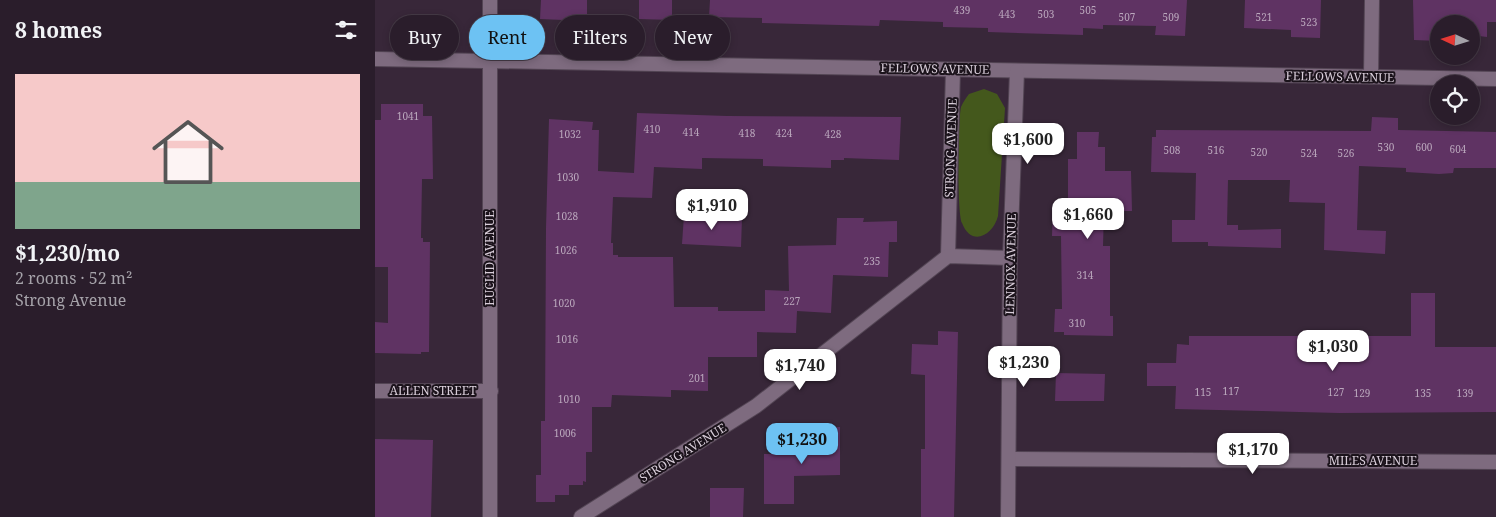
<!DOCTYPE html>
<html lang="en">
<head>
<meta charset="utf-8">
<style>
	:root { --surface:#2a1d2b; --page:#322633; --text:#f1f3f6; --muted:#a5a2a9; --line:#463b47; --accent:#6dc2f3 }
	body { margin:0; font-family:"Noto Serif",serif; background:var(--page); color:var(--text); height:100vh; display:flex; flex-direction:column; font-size:19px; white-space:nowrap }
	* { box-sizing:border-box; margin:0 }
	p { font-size:16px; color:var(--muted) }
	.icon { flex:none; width:28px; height:28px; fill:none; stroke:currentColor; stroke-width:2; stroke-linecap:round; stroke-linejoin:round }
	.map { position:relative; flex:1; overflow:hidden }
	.side { display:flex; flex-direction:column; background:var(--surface); width:375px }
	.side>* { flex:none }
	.guide { position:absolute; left:15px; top:15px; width:475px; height:45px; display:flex; gap:10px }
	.needle { width:32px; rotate:274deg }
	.fabs { position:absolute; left:1055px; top:15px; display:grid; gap:10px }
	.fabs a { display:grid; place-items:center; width:50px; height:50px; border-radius:50%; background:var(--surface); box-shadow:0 2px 8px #0003,0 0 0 1px var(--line); font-size:25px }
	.price { position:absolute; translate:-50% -42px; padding:0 11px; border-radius:10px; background:#fff; color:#222; font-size:16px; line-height:32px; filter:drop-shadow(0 1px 2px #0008) }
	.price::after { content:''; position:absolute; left:50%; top:30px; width:15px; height:11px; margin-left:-8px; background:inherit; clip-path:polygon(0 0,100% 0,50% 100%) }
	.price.current { background:var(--accent); color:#111 }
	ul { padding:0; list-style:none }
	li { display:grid; align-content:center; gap:10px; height:265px; padding:0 15px }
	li+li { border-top:1px solid var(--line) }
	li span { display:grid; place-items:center; height:155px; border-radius:0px; color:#555 }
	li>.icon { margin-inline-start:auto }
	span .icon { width:90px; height:90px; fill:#fffc; stroke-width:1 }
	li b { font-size:21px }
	h2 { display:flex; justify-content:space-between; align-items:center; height:60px; padding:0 15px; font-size:21px }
	.chip { padding:0 18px; border-radius:22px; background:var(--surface); box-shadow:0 2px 8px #0003,0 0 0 1px var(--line); font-size:18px; line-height:45px }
	.chip.current { background:var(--accent); color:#111 }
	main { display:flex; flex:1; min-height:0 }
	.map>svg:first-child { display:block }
	.green { fill:#44581c }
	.building { fill:#5f3363 }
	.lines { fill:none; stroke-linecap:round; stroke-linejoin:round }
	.minor-casing { stroke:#534554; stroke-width:16 }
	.tertiary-casing { stroke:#534554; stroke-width:16 }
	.minor { stroke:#7e6b7f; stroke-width:14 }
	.tertiary { stroke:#7e6b7f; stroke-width:14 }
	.labels { text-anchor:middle; stroke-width:4; stroke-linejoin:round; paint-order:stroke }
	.number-label { font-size:10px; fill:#baa7bc }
	.street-label { font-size:12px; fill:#d9ceda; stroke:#1b131b }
</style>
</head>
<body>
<main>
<section class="side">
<h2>8 homes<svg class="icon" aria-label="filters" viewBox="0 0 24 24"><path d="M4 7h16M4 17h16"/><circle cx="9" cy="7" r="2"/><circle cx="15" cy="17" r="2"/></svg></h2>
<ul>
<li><span style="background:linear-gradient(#f6c9c9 70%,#7fa58c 0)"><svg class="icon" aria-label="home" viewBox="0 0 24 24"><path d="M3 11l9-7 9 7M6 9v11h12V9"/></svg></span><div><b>$1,230/mo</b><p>2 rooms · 52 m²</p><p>Strong Avenue</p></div></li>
</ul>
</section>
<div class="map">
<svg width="1121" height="517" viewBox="0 0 1121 517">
	<rect width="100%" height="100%" fill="#382739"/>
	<path class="green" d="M609,89L622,94L630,108L623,216C618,236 596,247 587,223C582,212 583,119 586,107C588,102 591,98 594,94Z"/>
	<g class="building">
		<polygon points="166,0 212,0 212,21 165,19"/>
		<polygon points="264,0 297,0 297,20 264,19"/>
		<polygon points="335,0 812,0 810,36 780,35 781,26 728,25 728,29 708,28 708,35 613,32 613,28 568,27 568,22 505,20 504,26 387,23 387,18 334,17"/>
		<polygon points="870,0 946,0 945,38 916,37 916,30 869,28"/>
		<polygon points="1038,0 1121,0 1121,22 1112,22 1112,37 1104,36 1104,43 1096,42 1096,24 1064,24 1064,41 1039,40"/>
		<polygon points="6,104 48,104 48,116 57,116 58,179 47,179 46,238 48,238 48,242 55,242 54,352 46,352 46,354 0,353 0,322 13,323 13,267 0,267 0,120 6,120"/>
		<polygon points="262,113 352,116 526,117 524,160 469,158 469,160 456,160 456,168 388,166 388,159 327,158 327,169 279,167 277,198 238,197 236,243 238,243 238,255 243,255 243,257 298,257 299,307 343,307 343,311 390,311 390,290 414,291 413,246 461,245 462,218 489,218 488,222 522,221 522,242 514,242 513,277 458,275 456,313 422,311 421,333 382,332 382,357 333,357 333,391 296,390 296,397 237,395 236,407 217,407 217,452 211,452 211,482 208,481 208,485 194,485 194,495 180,495 180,502 161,502 161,475 166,475 166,421 170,421 171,228 174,119 218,122 217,130 224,130 223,171 259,173"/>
		<polygon points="997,117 1023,118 1023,130 1121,132 1121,168 1079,168 1078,173 1064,174 1031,172 1031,168 984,166 982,230 1011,231 1010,254 949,250 950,203 914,202 915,180 853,180 852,225 863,225 863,230 906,229 906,248 833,246 833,242 797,242 797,220 820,220 821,173 776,172 777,137 781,137 781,130 996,131"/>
		<polygon points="702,132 724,132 723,147 730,147 730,171 756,171 757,211 729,211 728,246 735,246 735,316 738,316 738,336 689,335 689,332 679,332 680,309 687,309 686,236 677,236 678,207 693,207 693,159 702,159"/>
		<polygon points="309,215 367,218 366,247 307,244"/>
		<polygon points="1036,293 1060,293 1060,347 1121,347 1121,412 964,413 800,409 801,386 772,386 772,363 801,363 802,344 814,345 814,336 1036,336"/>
		<polygon points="563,331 583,332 579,517 546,517 546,449 550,449 550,375 536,374 537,344 563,345"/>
		<polygon points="681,373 730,374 729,401 680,401"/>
		<polygon points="465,427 465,475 419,476 419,504 389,504 389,454 432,454 432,428"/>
		<polygon points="0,439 58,440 56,517 0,517"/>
		<polygon points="335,488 369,488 368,517 335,517"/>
	</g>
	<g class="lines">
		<g class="minor-casing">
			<g id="minor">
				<polyline points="0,59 1121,79"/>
				<polyline points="996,77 997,0"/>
				<polyline points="573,256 578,70"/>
				<polyline points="0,391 116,391"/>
				<polyline points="634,459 1121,462"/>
				<polyline points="206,517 381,406 573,256 635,258"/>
				<polyline points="633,517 635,258 642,71"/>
			</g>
		</g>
		<g class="tertiary-casing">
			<polyline id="tertiary" points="115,0 115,517"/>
		</g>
		<use href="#minor" class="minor"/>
		<use href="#tertiary" class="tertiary"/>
	</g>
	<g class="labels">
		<g class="number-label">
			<text x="587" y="14">439</text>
			<text x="713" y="14">505</text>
			<text x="632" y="18">443</text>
			<text x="671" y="18">503</text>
			<text x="752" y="21">507</text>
			<text x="796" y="21">509</text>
			<text x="889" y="21">521</text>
			<text x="934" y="26">523</text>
			<text x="33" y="120">1041</text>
			<text x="277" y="133">410</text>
			<text x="316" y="136">414</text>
			<text x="372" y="137">418</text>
			<text x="409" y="137">424</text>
			<text x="195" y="138">1032</text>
			<text x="458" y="138">428</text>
			<text x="1011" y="151">530</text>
			<text x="1049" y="151">600</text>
			<text x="1083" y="153">604</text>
			<text x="797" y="154">508</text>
			<text x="841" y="154">516</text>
			<text x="884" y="156">520</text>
			<text x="934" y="157">524</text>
			<text x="971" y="157">526</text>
			<text x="193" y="181">1030</text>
			<text x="192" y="220">1028</text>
			<text x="191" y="254">1026</text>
			<text x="497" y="265">235</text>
			<text x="710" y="279">314</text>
			<text x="417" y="305">227</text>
			<text x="189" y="307">1020</text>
			<text x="702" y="327">310</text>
			<text x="192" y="343">1016</text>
			<text x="322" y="382">201</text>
			<text x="856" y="395">117</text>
			<text x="828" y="396">115</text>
			<text x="961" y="396">127</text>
			<text x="987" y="397">129</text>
			<text x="1048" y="397">135</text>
			<text x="1090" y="397">139</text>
			<text x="194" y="403">1010</text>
			<text x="190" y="437">1006</text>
		</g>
		<g class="street-label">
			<text transform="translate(560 69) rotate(1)" y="4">FELLOWS AVENUE</text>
			<text transform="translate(965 77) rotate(1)" y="4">FELLOWS AVENUE</text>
			<text transform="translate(576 148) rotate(-88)" y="4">STRONG AVENUE</text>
			<text transform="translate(115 258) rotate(-90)" y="4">EUCLID AVENUE</text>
			<text transform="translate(636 264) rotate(-89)" y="4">LENNOX AVENUE</text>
			<text x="58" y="395">ALLEN STREET</text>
			<text transform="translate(308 453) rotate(-32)" y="4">STRONG AVENUE</text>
			<text x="998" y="465">MILES AVENUE</text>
		</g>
	</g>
</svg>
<div class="fabs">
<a><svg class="needle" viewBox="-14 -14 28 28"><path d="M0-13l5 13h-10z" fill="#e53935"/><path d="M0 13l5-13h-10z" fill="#a5a2a9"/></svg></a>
<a><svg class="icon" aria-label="locate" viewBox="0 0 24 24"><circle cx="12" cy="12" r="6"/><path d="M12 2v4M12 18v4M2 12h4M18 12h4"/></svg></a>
</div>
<b class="price" style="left:653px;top:165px">$1,600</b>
<b class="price" style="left:337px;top:231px">$1,910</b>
<b class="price" style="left:713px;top:240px">$1,660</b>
<b class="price" style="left:958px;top:372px">$1,030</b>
<b class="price" style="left:649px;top:388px">$1,230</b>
<b class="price" style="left:425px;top:391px">$1,740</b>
<b class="price current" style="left:427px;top:465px">$1,230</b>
<b class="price" style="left:878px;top:475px">$1,170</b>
<div class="guide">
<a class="chip">Buy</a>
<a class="chip current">Rent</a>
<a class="chip">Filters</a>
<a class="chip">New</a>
</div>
</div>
</main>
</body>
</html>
